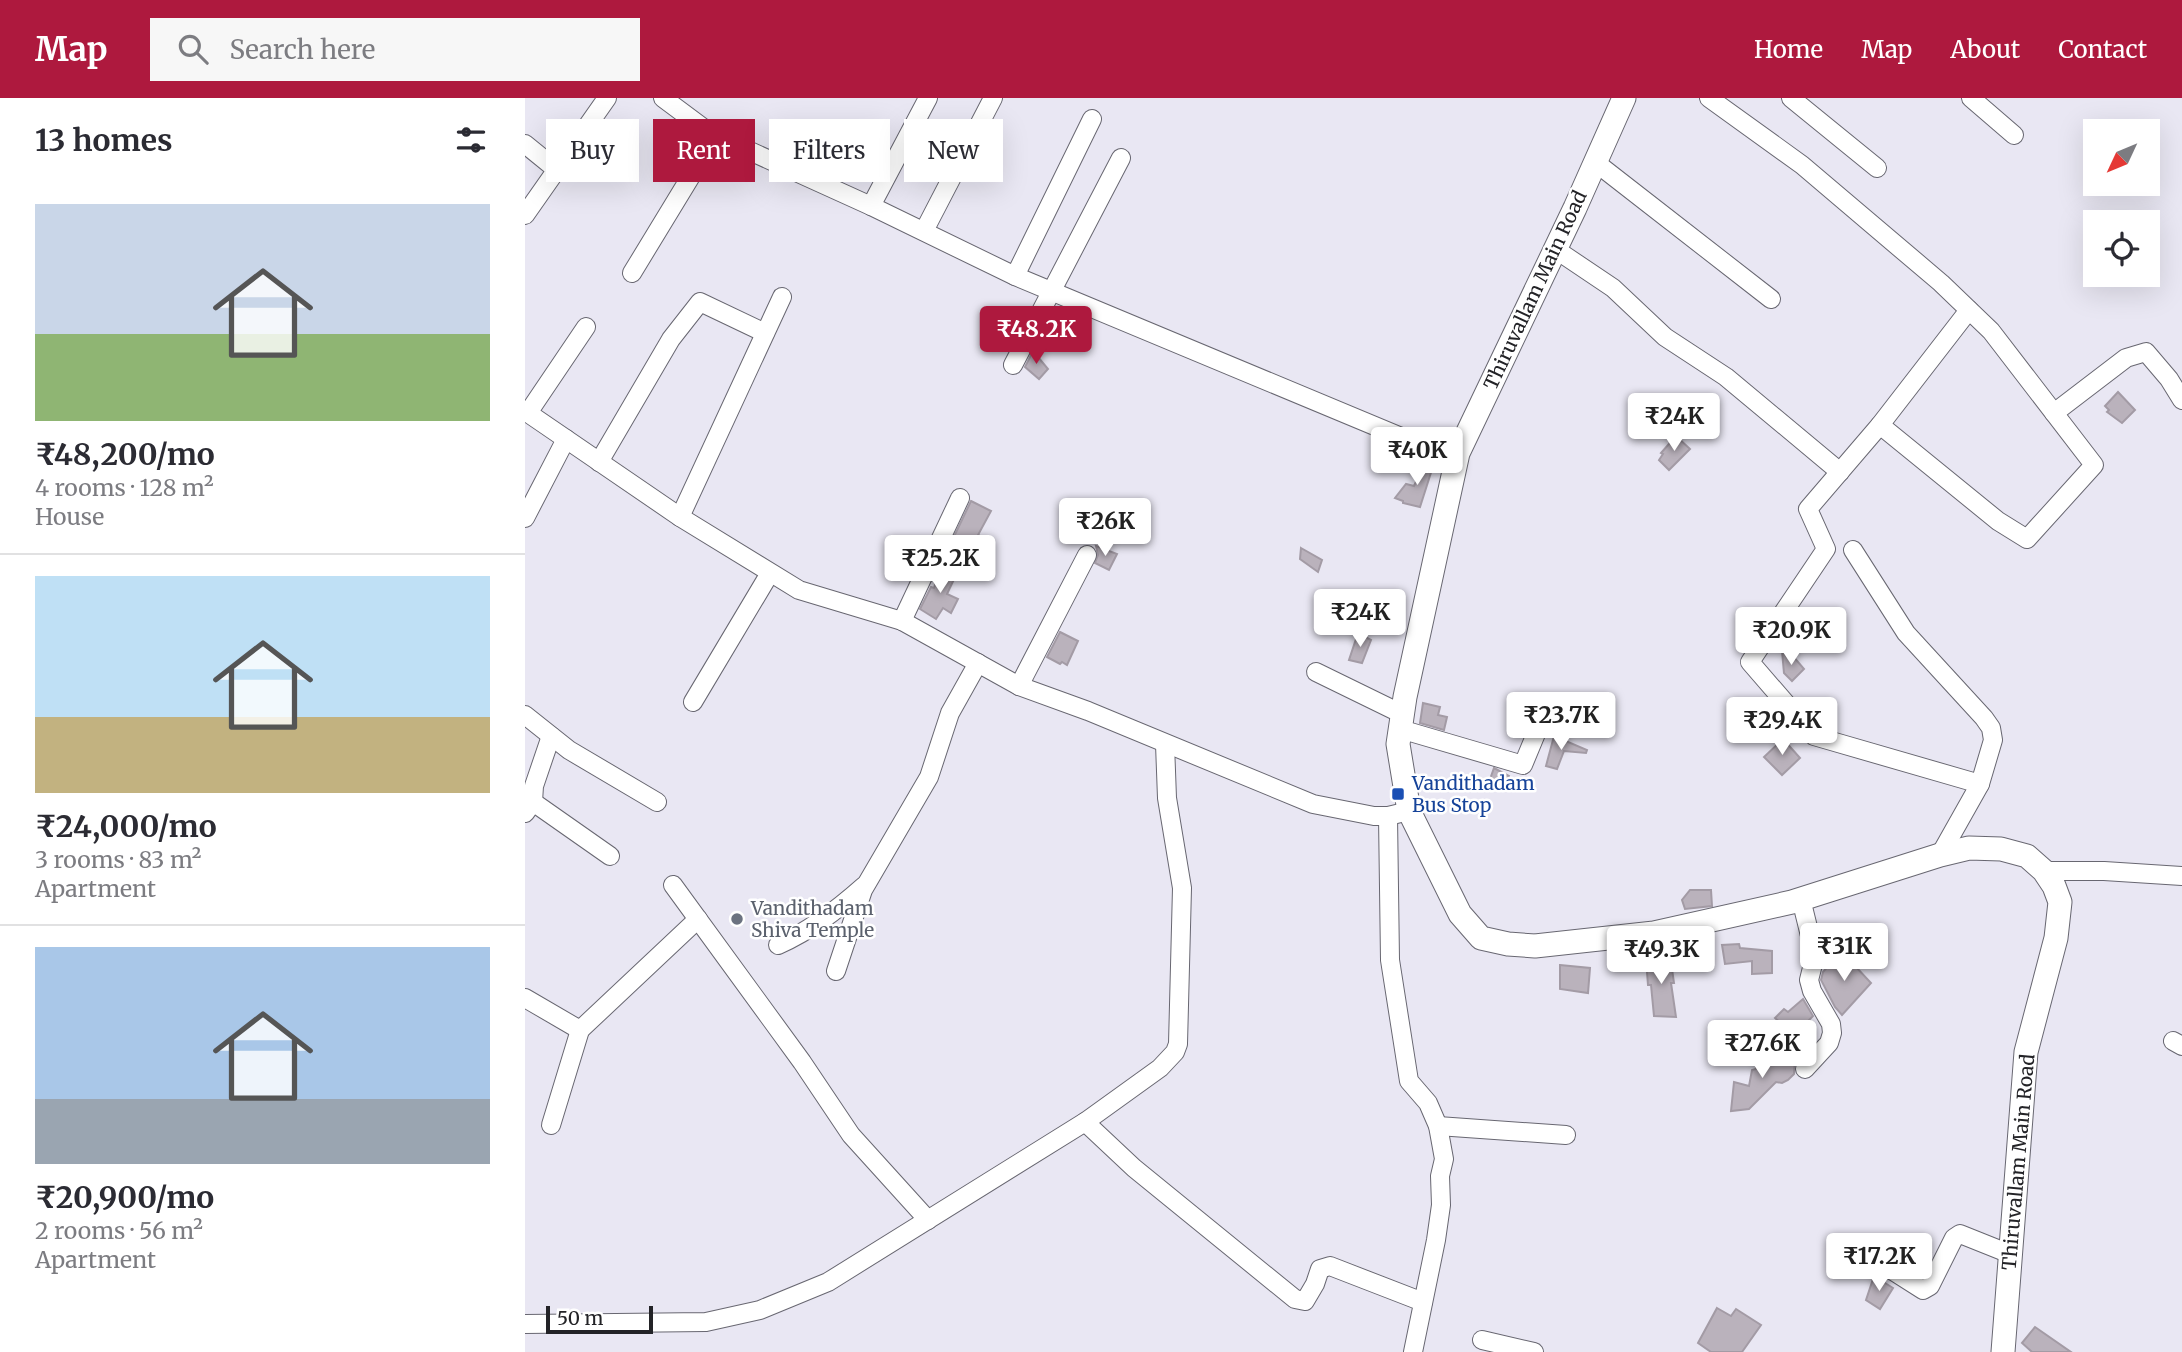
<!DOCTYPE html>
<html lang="en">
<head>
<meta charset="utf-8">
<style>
	:root { --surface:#fff; --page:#f7f7f7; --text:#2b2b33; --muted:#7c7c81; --line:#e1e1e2; --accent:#ae193e }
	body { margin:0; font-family:Merriweather,serif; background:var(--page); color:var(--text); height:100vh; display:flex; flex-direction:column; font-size:26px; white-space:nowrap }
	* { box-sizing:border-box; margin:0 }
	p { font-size:23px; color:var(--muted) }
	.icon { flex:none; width:38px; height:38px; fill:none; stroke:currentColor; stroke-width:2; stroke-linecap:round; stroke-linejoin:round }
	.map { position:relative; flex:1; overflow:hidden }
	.details { display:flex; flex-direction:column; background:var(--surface); width:525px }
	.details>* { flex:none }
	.hud { position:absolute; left:21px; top:21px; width:665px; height:63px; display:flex; gap:14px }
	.needle { width:46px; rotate:226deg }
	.tools { position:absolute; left:1558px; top:21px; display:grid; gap:14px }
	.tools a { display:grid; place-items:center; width:77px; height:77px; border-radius:0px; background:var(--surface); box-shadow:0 7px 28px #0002; font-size:35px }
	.scale { position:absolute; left:21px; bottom:18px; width:107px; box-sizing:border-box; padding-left:7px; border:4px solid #232327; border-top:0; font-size:19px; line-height:24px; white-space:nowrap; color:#232327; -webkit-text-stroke:5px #fff; paint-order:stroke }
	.price { position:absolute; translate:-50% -60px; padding:0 16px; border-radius:7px; background:#fff; color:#222; font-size:23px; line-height:46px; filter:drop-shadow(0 2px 4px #0008) }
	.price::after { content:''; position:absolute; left:50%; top:42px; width:21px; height:16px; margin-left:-10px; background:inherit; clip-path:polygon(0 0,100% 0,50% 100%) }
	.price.current { background:var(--accent); color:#fff }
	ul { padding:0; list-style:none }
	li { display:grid; align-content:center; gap:14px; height:371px; padding:0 35px }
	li+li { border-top:2px solid var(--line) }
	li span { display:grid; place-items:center; height:217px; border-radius:0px; color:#555 }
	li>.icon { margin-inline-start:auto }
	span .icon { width:126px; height:126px; fill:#fffc; stroke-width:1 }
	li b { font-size:30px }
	h2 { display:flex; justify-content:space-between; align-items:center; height:84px; padding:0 35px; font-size:30px }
	.tag { padding:0 24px; border-radius:0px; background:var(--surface); box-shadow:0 7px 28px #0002; font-size:24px; line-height:63px }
	.tag.current { background:var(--accent); color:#fff }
	header { display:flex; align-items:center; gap:42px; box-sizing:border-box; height:98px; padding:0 35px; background:var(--accent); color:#fff }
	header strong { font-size:33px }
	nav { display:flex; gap:38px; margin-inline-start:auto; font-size:24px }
	.search { width:490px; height:63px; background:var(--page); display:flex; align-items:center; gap:18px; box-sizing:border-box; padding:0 24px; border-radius:0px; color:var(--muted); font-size:26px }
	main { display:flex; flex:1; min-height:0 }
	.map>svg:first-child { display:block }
	.building { fill:#bab2bc; stroke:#a39ba5; stroke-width:2 }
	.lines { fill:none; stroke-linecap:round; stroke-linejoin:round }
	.minor-casing { stroke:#686771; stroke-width:20 }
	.major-casing { stroke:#686771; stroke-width:25 }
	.minor { stroke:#fff; stroke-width:18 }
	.major { stroke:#fff; stroke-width:23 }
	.transit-dot { fill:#1a4fb4; stroke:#fff; stroke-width:2.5 }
	.worship-dot { fill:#6b7280; stroke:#fff; stroke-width:2.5 }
	.labels { text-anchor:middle; stroke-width:5; stroke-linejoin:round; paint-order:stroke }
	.street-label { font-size:19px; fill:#232327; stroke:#fff }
	.transit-label { font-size:19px; fill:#164399; stroke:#fff; text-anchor:start }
	.worship-label { font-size:19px; fill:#5b616d; stroke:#fff; text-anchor:start }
</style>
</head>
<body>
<header>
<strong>Map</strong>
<div class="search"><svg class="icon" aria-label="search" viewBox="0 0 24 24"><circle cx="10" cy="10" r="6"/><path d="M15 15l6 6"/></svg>Search here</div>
<nav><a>Home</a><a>Map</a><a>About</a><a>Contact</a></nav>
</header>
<main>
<section class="details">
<h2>13 homes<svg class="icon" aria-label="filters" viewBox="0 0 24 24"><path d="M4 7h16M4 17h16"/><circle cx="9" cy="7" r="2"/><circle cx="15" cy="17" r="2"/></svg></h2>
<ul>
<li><span style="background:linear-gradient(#c9d6e8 60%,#8fb573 0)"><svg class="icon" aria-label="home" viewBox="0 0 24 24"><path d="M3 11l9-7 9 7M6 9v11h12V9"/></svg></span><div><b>₹48,200/mo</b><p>4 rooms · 128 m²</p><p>House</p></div></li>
<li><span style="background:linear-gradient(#bfe0f5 65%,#c2b280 0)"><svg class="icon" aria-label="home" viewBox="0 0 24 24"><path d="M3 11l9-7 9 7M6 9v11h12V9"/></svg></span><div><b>₹24,000/mo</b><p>3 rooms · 83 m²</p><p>Apartment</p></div></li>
<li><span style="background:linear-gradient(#a9c7e8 70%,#9aa5b1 0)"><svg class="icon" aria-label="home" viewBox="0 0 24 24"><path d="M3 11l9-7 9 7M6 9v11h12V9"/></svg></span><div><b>₹20,900/mo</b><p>2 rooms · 56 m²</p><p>Apartment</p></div></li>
</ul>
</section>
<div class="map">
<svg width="1657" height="1254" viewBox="0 0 1657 1254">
	<rect width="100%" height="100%" fill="#e9e7f3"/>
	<g class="building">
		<polygon points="508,253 523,271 514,281 500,269"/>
		<polygon points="1593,294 1610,312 1597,325 1582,314 1584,312 1580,308"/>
		<polygon points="1151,338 1165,351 1144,372 1134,362 1138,356 1136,355"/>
		<polygon points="902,360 910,362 895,409 878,405 878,403 870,400 881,386 889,388"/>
		<polygon points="446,403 466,413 453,437 457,439 446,456 425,447"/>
		<polygon points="571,448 592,456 584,472 570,465 573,457"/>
		<polygon points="776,450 797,462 793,474 775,461"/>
		<polygon points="416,468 432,475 422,496 433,501 426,515 418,510 411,521 395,511 406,489 409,490"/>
		<polygon points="535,534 553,543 542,567 537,564 535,566 522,559"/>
		<polygon points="833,535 846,542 837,565 824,562"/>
		<polygon points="1257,553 1265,562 1268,558 1279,571 1267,583 1259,575"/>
		<polygon points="898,605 915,609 913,617 922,619 919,632 895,625"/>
		<polygon points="1029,638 1062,652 1061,655 1039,653 1032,671 1021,668"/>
		<polygon points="1258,641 1275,660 1257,677 1239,659"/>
		<polygon points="969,670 984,678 982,686 974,690 964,684"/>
		<polygon points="1165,792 1186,792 1187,808 1160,811 1157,802"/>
		<polygon points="1214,846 1215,850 1247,853 1247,875 1227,876 1227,863 1200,866 1197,847"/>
		<polygon points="1316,853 1346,885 1317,917 1310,909 1296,882 1298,874"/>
		<polygon points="1145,857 1149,885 1146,885 1151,919 1129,918 1126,887 1123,887 1121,861"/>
		<polygon points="1035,867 1065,870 1063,895 1035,891"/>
		<polygon points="1278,901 1288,918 1281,925 1284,927 1273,940 1250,920 1259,911 1263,914"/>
		<polygon points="1232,954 1270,960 1269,976 1263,982 1257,985 1251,984 1224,1011 1206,1013 1209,984 1224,988 1227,972 1231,971"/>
		<polygon points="1395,1150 1406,1155 1397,1178 1384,1169"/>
		<polygon points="1349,1178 1368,1190 1355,1211 1341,1202"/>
		<polygon points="1192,1210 1206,1218 1211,1211 1236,1227 1217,1254 1186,1254 1173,1245"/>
		<polygon points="1510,1229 1546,1254 1507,1254 1497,1245"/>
	</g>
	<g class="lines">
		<g class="minor-casing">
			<g id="minor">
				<polyline points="138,0 185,35 346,108 490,178 893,346 933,355"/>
				<polyline points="1184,0 1277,67 1416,185 1466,233 1569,367 1502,441 1473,423 1355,327"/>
				<polyline points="1266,0 1352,70"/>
				<polyline points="1446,0 1489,37"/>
				<polyline points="0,46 32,72"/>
				<polyline points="1070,64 1246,201"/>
				<polyline points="346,108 403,0"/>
				<polyline points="0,117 82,0"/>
				<polyline points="399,133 468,0"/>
				<polyline points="1030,151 1088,190 1140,239 1201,279 1315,374"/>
				<polyline points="107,175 191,37"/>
				<polyline points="490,178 567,21"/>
				<polyline points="1444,212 1355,327 1283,411 1301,451 1225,564 1289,638 1455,686"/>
				<polyline points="488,267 596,60"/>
				<polyline points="0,313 155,419 274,492 377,523 494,588 563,613 788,706 849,718 863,718 884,713"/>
				<polyline points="3,315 61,229"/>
				<polyline points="1529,315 1601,260 1621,254 1644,281 1657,302"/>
				<polyline points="74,364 146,241 175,204 240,235"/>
				<polyline points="155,419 257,199"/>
				<polyline points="0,420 41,341"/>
				<polyline points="1328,452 1381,535 1459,620 1466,630 1468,642 1455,686 1415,757"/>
				<polyline points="377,523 435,400"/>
				<polyline points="791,574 877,616"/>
				<polyline points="494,588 562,457"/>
				<polyline points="168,604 245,475"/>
				<polyline points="0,617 44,652 132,704"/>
				<polyline points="875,631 998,667 1015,626"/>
				<polyline points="8,704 85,758"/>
				<polyline points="0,715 8,704 9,688 26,638"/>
				<polyline points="863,718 865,862 884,983 903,1005 913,1028 919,1061 915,1078 916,1107 911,1142 888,1254"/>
				<polyline points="1519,773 1579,773 1657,778"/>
				<polyline points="148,787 277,964 326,1037 403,1122"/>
				<polyline points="1276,801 1290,858 1284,882 1287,893 1306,926 1307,935 1304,945 1280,971"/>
				<path d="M253,847C285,833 312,812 339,788"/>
				<polyline points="311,873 338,792 404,679 425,615 453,565"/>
				<polyline points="0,900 55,932 173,821"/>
				<polyline points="1648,943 1657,948"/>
				<polyline points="560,1024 609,1070 770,1201 780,1203 790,1186 795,1171 805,1168 898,1204"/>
				<polyline points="26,1027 55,932"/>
				<polyline points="913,1028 1041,1037"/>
				<polyline points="1343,1157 1398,1192 1405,1188 1429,1140 1435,1136 1485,1156"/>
				<polyline points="0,1226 181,1224 235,1212 303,1184 560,1024 635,970 650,954 653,946 657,790 642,700 640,646"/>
				<polyline points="957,1242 1009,1254"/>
			</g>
		</g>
		<g class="major-casing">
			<polyline id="major" points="1099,0 1050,110 933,355 880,599 873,646 884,713 935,816 956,840 983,846 1010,848 1129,835 1267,804 1415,757 1444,750 1476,751 1502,758 1519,773 1529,788 1535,804 1531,840 1501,954 1478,1254"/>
		</g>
		<use href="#minor" class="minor"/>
		<use href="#major" class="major"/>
	</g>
	<rect class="transit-dot" x="866" y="689" width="14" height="14" rx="3.5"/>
	<circle class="worship-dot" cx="212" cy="821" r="7"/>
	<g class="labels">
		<g class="street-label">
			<text transform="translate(1010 192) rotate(-65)" y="7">Thiruvallam Main Road</text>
			<text transform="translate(1493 1064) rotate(-85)" y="7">Thiruvallam Main Road</text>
		</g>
		<g class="transit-label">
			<text x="887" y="692">Vandithadam<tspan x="887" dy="22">Bus Stop</tspan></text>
		</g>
		<g class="worship-label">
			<text x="226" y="817">Vandithadam<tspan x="226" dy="22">Shiva Temple</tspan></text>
		</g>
	</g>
</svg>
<div class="tools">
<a><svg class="needle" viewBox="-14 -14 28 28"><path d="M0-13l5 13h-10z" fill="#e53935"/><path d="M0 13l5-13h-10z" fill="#7c7c81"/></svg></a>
<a><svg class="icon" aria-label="locate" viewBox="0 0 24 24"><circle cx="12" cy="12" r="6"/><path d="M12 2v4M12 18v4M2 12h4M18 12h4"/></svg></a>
</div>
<div class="scale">50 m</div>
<b class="price current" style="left:511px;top:268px">₹48.2K</b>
<b class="price" style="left:1149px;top:355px">₹24K</b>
<b class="price" style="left:892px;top:389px">₹40K</b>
<b class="price" style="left:580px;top:460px">₹26K</b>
<b class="price" style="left:415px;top:497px">₹25.2K</b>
<b class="price" style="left:835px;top:551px">₹24K</b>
<b class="price" style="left:1266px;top:569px">₹20.9K</b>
<b class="price" style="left:1036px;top:654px">₹23.7K</b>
<b class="price" style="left:1257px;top:659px">₹29.4K</b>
<b class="price" style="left:1319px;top:885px">₹31K</b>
<b class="price" style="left:1136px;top:888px">₹49.3K</b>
<b class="price" style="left:1237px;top:982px">₹27.6K</b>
<b class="price" style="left:1354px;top:1195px">₹17.2K</b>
<div class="hud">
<a class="tag">Buy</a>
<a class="tag current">Rent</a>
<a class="tag">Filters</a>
<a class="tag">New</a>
</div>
</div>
</main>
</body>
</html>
